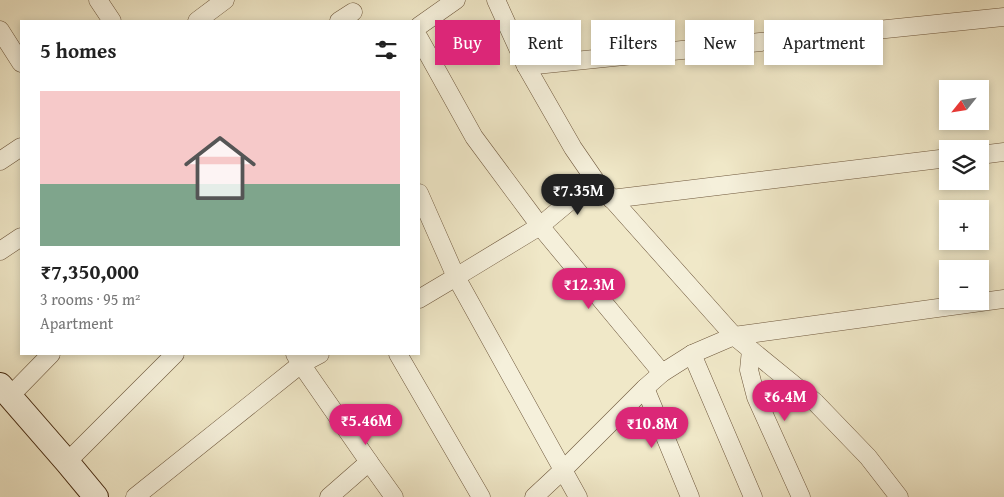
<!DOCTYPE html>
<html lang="en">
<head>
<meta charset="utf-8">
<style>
	:root { --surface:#fff; --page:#f2f2f2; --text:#222; --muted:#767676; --accent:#db2777 }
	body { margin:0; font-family:"Gentium Book Plus",serif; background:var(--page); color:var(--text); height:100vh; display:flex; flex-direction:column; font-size:19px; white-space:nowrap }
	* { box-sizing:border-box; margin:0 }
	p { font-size:16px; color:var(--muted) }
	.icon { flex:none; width:28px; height:28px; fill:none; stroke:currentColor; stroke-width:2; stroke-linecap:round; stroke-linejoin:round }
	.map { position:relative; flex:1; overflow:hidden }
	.panel { position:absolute; left:20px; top:20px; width:400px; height:335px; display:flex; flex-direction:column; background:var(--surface); border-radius:0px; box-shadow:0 2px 8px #0003 }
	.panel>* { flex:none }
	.top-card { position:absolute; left:435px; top:20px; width:475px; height:45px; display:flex; gap:10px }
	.needle { width:32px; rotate:240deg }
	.buttons { position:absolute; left:939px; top:80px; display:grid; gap:10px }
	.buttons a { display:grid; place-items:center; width:50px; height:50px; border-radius:0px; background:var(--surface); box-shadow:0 2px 8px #0003; font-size:25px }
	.price { position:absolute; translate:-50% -42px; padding:0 11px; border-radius:18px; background:var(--accent); color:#fff; font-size:16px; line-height:32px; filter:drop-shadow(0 1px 2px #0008) }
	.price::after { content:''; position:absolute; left:50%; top:30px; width:15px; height:11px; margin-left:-8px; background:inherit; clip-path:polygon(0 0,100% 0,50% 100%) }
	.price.on { background:#222; color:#fff }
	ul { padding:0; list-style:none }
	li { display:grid; align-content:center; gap:10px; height:265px; padding:0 20px }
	li span { display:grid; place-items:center; height:155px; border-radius:0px; color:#555 }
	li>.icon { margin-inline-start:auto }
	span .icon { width:90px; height:90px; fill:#fffc; stroke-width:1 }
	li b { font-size:21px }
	h2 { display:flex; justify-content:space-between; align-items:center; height:60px; padding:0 20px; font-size:21px }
	.chip { padding:0 18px; border-radius:0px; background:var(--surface); box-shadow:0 2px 8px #0003; font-size:18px; line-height:45px }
	.chip.on { background:var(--accent); color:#fff }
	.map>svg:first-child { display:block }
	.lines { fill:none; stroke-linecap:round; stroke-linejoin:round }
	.street-casing { stroke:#6e573c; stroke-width:19 }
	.secondary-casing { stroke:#43270e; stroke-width:26 }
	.street { stroke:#f5f0db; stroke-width:18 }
	.secondary { stroke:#f5f0db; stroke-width:24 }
</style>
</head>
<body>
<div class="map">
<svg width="1004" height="497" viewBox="0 0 1004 497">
	<rect width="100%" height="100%" fill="#f0e8c8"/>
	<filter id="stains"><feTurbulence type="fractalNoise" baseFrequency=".004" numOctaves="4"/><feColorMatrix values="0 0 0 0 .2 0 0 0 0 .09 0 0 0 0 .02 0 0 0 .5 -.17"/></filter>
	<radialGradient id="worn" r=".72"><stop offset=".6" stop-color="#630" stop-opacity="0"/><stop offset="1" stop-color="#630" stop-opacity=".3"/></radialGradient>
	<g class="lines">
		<g class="street-casing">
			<g id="street">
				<polyline points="98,0 112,21"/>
				<polyline points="496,0 526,66 573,148 595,180 734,336 1004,299"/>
				<polyline points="197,21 225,0"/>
				<polyline points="339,21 353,12"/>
				<polyline points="419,26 456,0"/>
				<polyline points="0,30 21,63"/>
				<polyline points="419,38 474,137 540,226 456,277 419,193"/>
				<polyline points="526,66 1004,17"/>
				<polyline points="980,155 1004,152"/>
				<polyline points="0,161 21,147"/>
				<polyline points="595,180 540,226 662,373"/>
				<polyline points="611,199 948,158"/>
				<polyline points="0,251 21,237"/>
				<polyline points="419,299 456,277 578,497"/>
				<polyline points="751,350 749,370 756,397 801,497"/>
				<polyline points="320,354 301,364 369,462"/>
				<polyline points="398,354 481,497"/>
				<polyline points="692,354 753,497"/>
				<polyline points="645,388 690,497"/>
				<polyline points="9,397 51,354"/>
				<polyline points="67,462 175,354"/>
				<polyline points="135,497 301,364 295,354"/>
				<polyline points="329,497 369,462 394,497"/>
				<polyline points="534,497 563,470 645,388 662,373 692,354 734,336 815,402 868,457 899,497"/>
			</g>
		</g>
		<g class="secondary-casing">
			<polyline id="secondary" points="0,385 67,462 96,497"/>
		</g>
		<use href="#street" class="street"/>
		<use href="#secondary" class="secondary"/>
	</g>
	<rect width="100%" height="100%" filter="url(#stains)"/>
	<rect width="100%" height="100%" fill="url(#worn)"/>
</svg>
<div class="buttons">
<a><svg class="needle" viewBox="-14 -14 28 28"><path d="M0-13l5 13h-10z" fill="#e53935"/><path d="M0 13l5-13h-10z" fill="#767676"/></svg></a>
<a><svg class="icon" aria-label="layers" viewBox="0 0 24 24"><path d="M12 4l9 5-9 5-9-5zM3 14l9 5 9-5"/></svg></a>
<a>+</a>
<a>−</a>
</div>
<b class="price on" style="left:578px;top:216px">₹7.35M</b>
<b class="price" style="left:589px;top:310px">₹12.3M</b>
<b class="price" style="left:785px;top:422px">₹6.4M</b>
<b class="price" style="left:366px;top:446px">₹5.46M</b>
<b class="price" style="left:652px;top:449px">₹10.8M</b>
<div class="top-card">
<a class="chip on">Buy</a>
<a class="chip">Rent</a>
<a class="chip">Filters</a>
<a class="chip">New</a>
<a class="chip">Apartment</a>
</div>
<section class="panel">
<h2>5 homes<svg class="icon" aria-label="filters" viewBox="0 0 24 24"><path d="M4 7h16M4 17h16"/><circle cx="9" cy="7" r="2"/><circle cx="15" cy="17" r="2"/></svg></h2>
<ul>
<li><span style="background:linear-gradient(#f6c9c9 60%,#7fa58c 0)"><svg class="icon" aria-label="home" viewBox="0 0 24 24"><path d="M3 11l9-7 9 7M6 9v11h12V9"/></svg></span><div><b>₹7,350,000</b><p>3 rooms · 95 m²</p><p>Apartment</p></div></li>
</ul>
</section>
</div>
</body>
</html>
